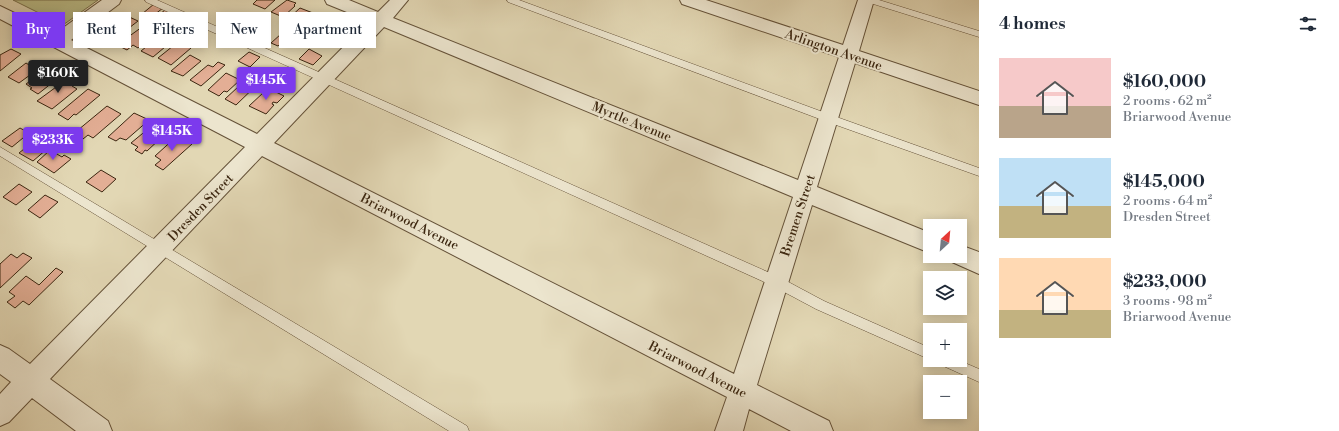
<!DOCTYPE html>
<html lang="en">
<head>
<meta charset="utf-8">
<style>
	:root { --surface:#fff; --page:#f2f2f3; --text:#1f2937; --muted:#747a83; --accent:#7c3aed }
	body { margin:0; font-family:"Libre Bodoni",serif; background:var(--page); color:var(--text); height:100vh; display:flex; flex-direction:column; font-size:15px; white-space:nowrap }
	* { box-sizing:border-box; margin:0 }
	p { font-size:13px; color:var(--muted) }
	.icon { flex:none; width:22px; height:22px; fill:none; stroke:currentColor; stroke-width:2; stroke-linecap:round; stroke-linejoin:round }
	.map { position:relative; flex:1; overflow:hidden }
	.drawer { display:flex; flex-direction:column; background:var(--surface); width:360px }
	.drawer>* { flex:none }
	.top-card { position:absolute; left:12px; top:12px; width:380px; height:36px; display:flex; gap:8px }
	.needle { width:26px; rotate:26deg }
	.buttons { position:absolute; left:923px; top:219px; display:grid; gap:8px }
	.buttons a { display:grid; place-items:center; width:44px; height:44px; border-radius:0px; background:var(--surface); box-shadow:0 2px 10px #0003; font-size:20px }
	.price { position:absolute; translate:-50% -34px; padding:0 9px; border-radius:4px; background:var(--accent); color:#fff; font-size:13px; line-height:26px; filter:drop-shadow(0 1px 2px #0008) }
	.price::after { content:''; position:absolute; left:50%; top:24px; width:12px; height:9px; margin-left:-6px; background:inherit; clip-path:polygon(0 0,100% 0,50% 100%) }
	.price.current { background:#222; color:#fff }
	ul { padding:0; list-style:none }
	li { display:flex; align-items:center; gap:12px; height:100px; padding:0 20px }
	li span { display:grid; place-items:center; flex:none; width:112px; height:80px; border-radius:0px; color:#555 }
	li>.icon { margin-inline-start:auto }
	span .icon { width:48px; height:48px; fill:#fffc; stroke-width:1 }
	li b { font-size:17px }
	h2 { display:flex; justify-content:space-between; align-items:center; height:48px; padding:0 20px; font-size:17px }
	.chip { padding:0 14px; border-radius:0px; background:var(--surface); box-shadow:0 2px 10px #0003; font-size:14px; line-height:36px }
	.chip.current { background:var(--accent); color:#fff }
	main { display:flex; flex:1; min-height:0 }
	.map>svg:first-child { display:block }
	.green { fill:#babc88; stroke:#7a714c }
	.building { fill:#e3ae95; stroke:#3b2610 }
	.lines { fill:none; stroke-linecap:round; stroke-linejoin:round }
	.service-casing { stroke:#655239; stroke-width:1 }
	.minor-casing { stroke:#655239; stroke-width:2 }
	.service { fill:#ece5ce; fill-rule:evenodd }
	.minor { fill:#ece5ce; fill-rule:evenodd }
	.labels { text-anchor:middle; stroke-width:4; stroke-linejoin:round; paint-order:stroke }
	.street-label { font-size:13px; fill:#3b2610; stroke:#ece5ce }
</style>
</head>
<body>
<main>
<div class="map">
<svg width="979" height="431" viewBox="0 0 979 431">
	<rect width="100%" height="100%" fill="#e2d7b4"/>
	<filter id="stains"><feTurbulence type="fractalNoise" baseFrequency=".005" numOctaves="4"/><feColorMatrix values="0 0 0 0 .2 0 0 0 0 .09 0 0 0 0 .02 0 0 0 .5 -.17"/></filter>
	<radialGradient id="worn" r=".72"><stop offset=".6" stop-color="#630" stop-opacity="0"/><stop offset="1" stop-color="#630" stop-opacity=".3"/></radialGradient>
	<polygon class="green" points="13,0 98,0 63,25"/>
	<g class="building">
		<polygon points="257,0 275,0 265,9 253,4"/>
		<polygon points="287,0 296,3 294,5 295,6 283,17 271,12"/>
		<polygon points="154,4 163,8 150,18 142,14"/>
		<polygon points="300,8 313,13 301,24 288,19"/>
		<polygon points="165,10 173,13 163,21 155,18"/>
		<polygon points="103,14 116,20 101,32 100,31 95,34 85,29"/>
		<polygon points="125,15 138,21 111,42 98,36"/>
		<polygon points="317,16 331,22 318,35 304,29"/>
		<polygon points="337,19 350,24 329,43 318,38"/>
		<polygon points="179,20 190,25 179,34 168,29"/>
		<polygon points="150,23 162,29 138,48 133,45 127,50 117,45 142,27 144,28"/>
		<polygon points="195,27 201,30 192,37 186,35"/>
		<polygon points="166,31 177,37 153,57 141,51"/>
		<polygon points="281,34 289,37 278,46 271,43"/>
		<polygon points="178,42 191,48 171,65 158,58"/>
		<polygon points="11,49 21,54 0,71 0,55"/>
		<polygon points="309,49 322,56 313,65 299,59"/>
		<polygon points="249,52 260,57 250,67 238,61"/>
		<polygon points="190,55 201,61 183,76 171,71"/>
		<polygon points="218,62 225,65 201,86 190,80 208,65 213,67"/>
		<polygon points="26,63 34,68 37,65 41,67 19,83 8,77"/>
		<polygon points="48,68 62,75 38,94 30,89 32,88 26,84"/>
		<polygon points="226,73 240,80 227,92 224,91 219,96 208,90"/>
		<polygon points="252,74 263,79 236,105 225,99"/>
		<polygon points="67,79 75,83 72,86 77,89 52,109 37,101"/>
		<polygon points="88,89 100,95 76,115 74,114 68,120 58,114"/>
		<polygon points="270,89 284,96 277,103 273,102 272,104 274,105 266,114 249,106 264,92 266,93"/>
		<polygon points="107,106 121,114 93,138 88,135 83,139 78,137 83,133 78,130"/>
		<polygon points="134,113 149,120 126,140 120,138 116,141 108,137"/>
		<polygon points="154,124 166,130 161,136 162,137 147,151 145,150 142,154 135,150 138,147 131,143"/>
		<polygon points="20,128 29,133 12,147 2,141"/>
		<polygon points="177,136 192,144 163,170 155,165 161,160 155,156"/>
		<polygon points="34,141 47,149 33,161 19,153"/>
		<polygon points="50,150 62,157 64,155 71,159 54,173 37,162"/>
		<polygon points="101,170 116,179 102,192 86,182"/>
		<polygon points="19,184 32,192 16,205 3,197"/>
		<polygon points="45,195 58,202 40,218 28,210"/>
		<polygon points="23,253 32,258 0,288 0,264 11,254 17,258"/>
		<polygon points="56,268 63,272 29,305 23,301 15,308 7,302 15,296 9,292 26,276 39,285"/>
	</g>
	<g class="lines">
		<g class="service-casing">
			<g id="service">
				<polygon points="145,0 157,0 779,277 824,301 930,348 931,360 816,309 771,285 146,2"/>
				<polygon points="507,0 519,0 831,115 979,168 979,176 825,121 508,2"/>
				<polygon points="866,0 879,0 979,31 979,37 867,2"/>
				<polygon points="0,147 467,426 469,431 449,431 0,156"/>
				<polygon points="937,360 958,360 979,369 979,382 939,364"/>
			</g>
		</g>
		<g class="minor-casing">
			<g id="minor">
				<path d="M102,0H121L119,4L71,40L257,134L369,21L327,4L325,0H349L378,12L390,0H408L393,18L798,180L839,57L682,4L680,0H706L843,45L858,0H874L859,51L979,91V105L855,63L817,187L930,233V253L812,205L757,385L829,421L833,431H791L749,409L743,431H715L727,397L262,156L50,379L108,421L112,431H76L32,398L9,422L0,426V394L11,382L0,374V345L9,349L30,364L245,147L0,19V6L56,33ZM384,27L793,197L734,374L274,143Z"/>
				<polygon points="960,245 979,252 979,274 952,262 949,256 960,256"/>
			</g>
		</g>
		<use href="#service" class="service"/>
		<use href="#minor" class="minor"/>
	</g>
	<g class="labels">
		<g class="street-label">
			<text transform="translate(834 49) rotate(19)" y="5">Arlington Avenue</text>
			<text transform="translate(632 121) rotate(22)" y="5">Myrtle Avenue</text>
			<text transform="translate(200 207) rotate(-46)" y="5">Dresden Street</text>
			<text transform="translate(797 215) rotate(-72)" y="5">Bremen Street</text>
			<text transform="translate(410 221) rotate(27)" y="5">Briarwood Avenue</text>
			<text transform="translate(698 369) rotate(27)" y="5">Briarwood Avenue</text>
		</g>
	</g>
	<rect width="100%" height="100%" filter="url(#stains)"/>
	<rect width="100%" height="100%" fill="url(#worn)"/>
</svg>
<div class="buttons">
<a><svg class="needle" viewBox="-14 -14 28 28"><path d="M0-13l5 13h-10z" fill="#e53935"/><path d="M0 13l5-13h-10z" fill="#747a83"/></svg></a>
<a><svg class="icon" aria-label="layers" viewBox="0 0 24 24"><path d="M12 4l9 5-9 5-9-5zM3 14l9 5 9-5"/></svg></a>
<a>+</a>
<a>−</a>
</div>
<b class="price current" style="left:58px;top:94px">$160K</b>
<b class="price" style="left:266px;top:101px">$145K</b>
<b class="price" style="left:172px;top:152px">$145K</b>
<b class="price" style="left:53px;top:161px">$233K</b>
<div class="top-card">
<a class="chip current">Buy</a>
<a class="chip">Rent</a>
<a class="chip">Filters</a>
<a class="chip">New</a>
<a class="chip">Apartment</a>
</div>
</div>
<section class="drawer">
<h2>4 homes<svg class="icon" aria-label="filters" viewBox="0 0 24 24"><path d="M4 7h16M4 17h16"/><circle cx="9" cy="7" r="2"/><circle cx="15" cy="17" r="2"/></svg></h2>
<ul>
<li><span style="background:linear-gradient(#f6c9c9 60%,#b9a48a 0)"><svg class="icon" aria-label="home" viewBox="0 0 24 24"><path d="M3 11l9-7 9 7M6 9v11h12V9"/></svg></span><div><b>$160,000</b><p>2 rooms · 62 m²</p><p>Briarwood Avenue</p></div></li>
<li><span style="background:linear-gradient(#bfe0f5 60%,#c2b280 0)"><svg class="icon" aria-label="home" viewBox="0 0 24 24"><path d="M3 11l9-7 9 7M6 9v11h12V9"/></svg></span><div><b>$145,000</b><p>2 rooms · 64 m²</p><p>Dresden Street</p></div></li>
<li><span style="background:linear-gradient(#ffd9b3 65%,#c2b280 0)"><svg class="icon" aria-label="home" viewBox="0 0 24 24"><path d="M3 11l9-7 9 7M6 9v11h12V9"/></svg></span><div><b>$233,000</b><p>3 rooms · 98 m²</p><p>Briarwood Avenue</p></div></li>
</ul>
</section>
</main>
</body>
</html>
